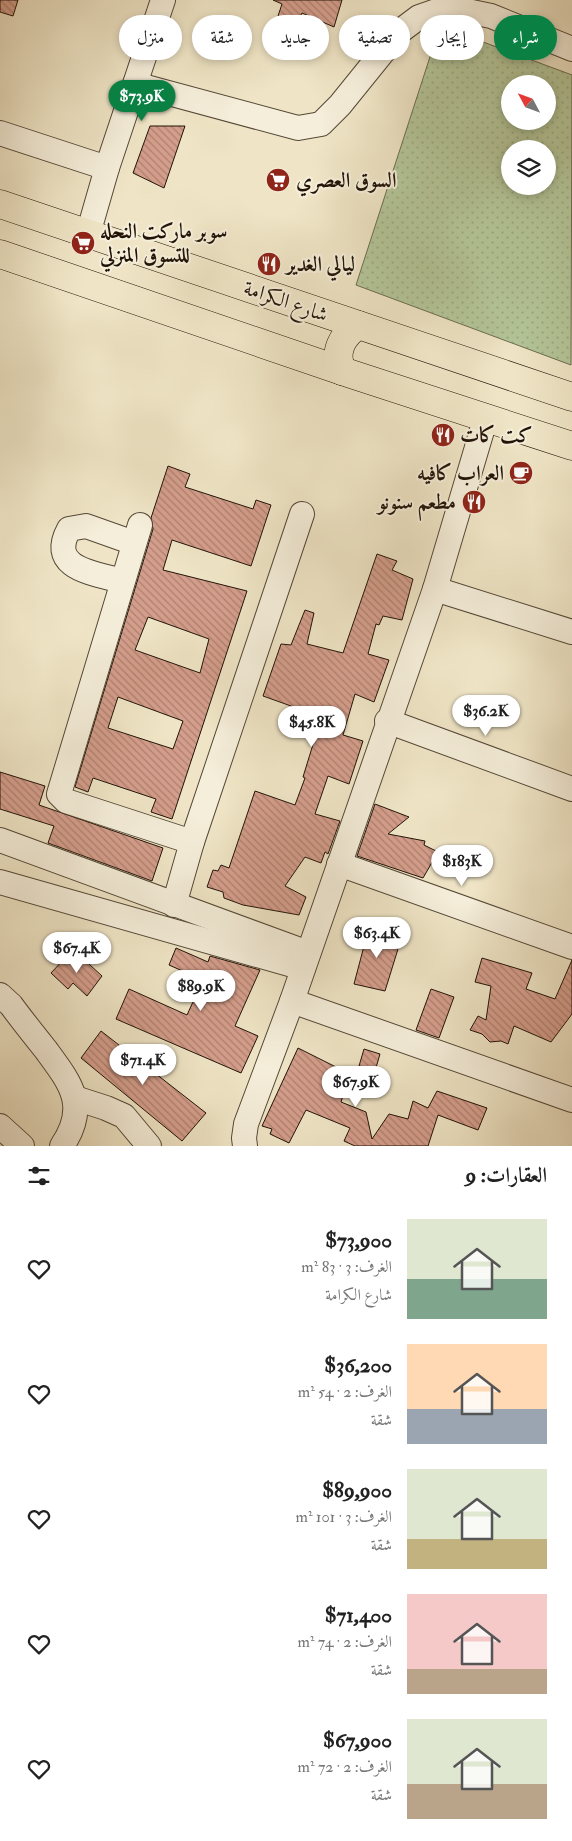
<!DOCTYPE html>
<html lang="ar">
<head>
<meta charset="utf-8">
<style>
	:root { --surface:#fff; --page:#f2f2f2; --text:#222; --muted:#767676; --accent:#0b8043 }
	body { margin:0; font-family:"IM FELL Double Pica",Amiri,serif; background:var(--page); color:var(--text); direction:rtl; height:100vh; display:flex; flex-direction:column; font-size:19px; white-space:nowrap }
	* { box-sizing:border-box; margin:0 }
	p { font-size:16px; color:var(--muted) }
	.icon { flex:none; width:28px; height:28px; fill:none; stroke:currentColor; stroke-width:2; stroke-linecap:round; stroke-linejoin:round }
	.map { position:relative; height:1146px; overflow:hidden; direction:ltr }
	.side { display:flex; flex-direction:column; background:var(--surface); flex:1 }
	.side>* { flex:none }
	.top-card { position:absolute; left:15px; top:15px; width:542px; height:45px; direction:rtl; display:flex; gap:10px }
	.needle { width:32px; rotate:311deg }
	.buttons { position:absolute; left:501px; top:75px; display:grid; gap:10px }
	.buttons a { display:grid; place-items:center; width:55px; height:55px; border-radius:50%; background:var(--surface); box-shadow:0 2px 8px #0003; font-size:25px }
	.price { position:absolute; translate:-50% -42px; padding:0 11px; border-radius:18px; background:#fff; color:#222; font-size:16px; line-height:32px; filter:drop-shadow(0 1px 2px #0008) }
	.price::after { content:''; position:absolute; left:50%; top:30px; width:15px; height:11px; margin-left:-8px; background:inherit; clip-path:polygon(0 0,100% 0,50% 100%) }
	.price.current { background:var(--accent); color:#fff }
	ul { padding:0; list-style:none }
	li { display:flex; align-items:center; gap:15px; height:125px; padding:0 25px }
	li span { display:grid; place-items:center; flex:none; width:140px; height:100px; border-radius:0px; color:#555 }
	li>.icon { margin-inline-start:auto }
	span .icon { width:60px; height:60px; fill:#fffc; stroke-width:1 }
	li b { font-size:21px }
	h2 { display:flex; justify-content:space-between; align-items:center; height:60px; padding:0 25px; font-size:21px }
	.pill { padding:0 18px; border-radius:22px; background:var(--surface); box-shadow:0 2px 8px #0003; font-size:18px; line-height:45px }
	.pill.current { background:var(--accent); color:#fff }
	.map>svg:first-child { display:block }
	.grass { fill:url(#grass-dots); stroke:#6a6c50; fill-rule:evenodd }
	.building { fill:url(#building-back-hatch); stroke:#211307; fill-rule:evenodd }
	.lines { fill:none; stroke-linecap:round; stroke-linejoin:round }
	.minor-casing { stroke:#544837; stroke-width:26 }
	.major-casing { stroke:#211307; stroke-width:29 }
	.minor { stroke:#f5eeda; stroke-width:24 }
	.major { stroke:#efe5c6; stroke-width:28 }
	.labels { text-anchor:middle; stroke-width:4; stroke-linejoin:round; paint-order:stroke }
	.poi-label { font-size:21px; font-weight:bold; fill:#211307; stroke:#f5eeda; text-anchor:start }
	.street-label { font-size:21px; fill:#211307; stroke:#f5eeda }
</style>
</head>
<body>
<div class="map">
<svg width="572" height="1146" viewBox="0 0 572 1146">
	<defs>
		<pattern id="grass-dots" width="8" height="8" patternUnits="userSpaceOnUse" patternTransform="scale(1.25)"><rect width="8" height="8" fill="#b4c699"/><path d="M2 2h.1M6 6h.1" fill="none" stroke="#9aa982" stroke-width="1.8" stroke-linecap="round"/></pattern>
		<pattern id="building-back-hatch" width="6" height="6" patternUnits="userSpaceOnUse" patternTransform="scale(1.25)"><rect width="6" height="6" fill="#d59e8c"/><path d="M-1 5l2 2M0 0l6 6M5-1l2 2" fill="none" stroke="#ac8070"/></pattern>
	</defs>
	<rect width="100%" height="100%" fill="#efe5c6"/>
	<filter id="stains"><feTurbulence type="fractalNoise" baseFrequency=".004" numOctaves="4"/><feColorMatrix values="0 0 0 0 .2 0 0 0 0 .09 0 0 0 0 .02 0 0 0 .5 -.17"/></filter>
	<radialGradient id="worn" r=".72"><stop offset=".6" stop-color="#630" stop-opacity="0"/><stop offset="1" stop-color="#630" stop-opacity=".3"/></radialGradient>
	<path class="grass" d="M440,26L572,75L571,365L356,285ZM510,84H548V121H510ZM510,149H548V186H510Z"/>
	<g class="building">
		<polygon points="0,0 18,0 13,16 0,12"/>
		<polygon points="273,0 342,0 334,27 302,13 297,22 278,16 282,4"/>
		<polygon points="150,126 185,126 164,188 133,173"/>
		<path d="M168,466L190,474L185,487L253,509L256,500L271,505L251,566L172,540L163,570L247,591L172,819L151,812L156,799L93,778L88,792L75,787L153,529L151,518ZM148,617L209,639L200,673L135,650ZM118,697L183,721L173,749L108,728Z"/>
		<polygon points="377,554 397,561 392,570 413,579 402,620 383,616 379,625 376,624 368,654 389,660 374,702 355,694 343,735 363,741 349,784 328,776 315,814 340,821 328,854 325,852 321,863 305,857 285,886 306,897 299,915 243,905 224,898 223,892 207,887 213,870 218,871 221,865 229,868 255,791 295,805 305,778 303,777 318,728 291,706 263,696 281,644 291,645 305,610 314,613 307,644 343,653"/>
		<polygon points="0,772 45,786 39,805 163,848 152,881 48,843 54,826 0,809"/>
		<polygon points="375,804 409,817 388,834 425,841 424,845 438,852 423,878 357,856"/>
		<polygon points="373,924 397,931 392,947 398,949 385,991 354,984 364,946"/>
		<polygon points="176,948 208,962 210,956 260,970 235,1026 258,1036 241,1073 116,1019 129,989 187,1015 203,980 169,965"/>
		<polygon points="78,954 102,976 87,996 73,983 68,989 51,973 65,958 70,963"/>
		<polygon points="482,958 532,973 526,989 555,999 572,960 572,1014 551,1042 514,1026 508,1044 501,1041 490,1042 482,1034 470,1030 478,1016 486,1020 491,986 475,982"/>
		<polygon points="431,989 454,997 439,1038 416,1030"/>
		<polygon points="101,1031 206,1113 182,1141 81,1058"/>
		<polygon points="298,1048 350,1074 341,1102 366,1112 372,1139 389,1114 408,1119 413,1101 428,1108 437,1091 487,1108 478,1130 438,1115 428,1146 355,1146 344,1141 350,1128 306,1110 289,1143 270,1134 272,1129 262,1126"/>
		<polygon points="364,1049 380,1054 375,1071 359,1066"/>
	</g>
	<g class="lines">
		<g class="minor-casing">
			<g id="minor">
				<polyline points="135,84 298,128 321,124 340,105 399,32 419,17 448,7 491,16 572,49"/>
				<polyline points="0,133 107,168"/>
				<polyline points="88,234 107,168 163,0"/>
				<polyline points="140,525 59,794 66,801 192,842"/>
				<path d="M122,581C94,573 47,569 69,529L86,526L134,543"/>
				<polyline points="435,589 572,632"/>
				<polyline points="387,721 572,789"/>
				<polyline points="0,840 308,953"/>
				<polyline points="339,864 572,947"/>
				<polyline points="0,882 303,968"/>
				<polyline points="174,905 192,842 302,514"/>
				<path d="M0,995L11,1005C22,1020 34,1035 46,1050C71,1084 89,1106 62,1146"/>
				<polyline points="292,1001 572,1100"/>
				<polyline points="75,1098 106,1108 124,1116 149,1146"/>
				<polyline points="0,1126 22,1146"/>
				<polyline points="245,1146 244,1138 246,1124 292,1001 435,589 486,417"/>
			</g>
		</g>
		<g class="major-casing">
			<g id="major">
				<polyline points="0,204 572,397"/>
				<polyline points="0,254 351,374 572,446"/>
				<path d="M342,371C333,352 342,336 358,325"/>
			</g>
		</g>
		<use href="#minor" class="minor"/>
		<use href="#major" class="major"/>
	</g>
	<defs>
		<g id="supermarket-disc" transform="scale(1.25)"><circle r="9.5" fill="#8f2418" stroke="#f5eeda"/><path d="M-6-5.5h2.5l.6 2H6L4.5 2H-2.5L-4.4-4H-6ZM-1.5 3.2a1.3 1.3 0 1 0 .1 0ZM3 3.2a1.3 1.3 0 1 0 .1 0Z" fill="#fff"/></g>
		<g id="restaurant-disc" transform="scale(1.25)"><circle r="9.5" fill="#8f2418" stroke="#f5eeda"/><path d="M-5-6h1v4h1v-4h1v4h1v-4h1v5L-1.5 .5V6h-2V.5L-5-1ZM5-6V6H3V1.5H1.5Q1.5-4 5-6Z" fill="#fff"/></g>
		<g id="cafe-disc" transform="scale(1.25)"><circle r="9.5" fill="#8f2418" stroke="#f5eeda"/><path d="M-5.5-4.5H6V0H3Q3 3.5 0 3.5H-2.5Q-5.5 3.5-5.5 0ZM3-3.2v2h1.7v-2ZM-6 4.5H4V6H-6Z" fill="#fff"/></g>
	</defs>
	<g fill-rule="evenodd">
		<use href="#supermarket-disc" x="278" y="180"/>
		<use href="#supermarket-disc" x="83" y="243"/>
		<use href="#restaurant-disc" x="269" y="264"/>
		<use href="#restaurant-disc" x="443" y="435"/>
		<use href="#cafe-disc" x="521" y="473"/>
		<use href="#restaurant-disc" x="474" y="502"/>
	</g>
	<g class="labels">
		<g class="poi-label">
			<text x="296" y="187">السوق العصري</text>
			<text x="100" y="238">سوبر ماركت النحله<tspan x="100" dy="24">للتسوق المنزلي</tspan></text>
			<text x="286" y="271">ليالي الغدير</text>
			<text x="460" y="442">كت كات</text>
			<text x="504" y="480" text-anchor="end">العراب كافيه</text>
			<text x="456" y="509" text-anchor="end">مطعم سنونو</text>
		</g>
		<g class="street-label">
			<text transform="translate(286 301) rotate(19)" y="7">شارع الكرامة</text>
		</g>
	</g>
	<rect width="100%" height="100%" filter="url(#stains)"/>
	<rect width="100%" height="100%" fill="url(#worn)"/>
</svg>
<div class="buttons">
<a><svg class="needle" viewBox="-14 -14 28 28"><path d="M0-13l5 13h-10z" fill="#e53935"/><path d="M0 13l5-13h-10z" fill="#767676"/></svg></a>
<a><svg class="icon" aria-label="layers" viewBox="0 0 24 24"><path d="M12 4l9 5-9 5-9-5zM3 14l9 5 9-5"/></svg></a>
</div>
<b class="price current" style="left:142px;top:122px">$73.9K</b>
<b class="price" style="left:486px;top:737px">$36.2K</b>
<b class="price" style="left:312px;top:748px">$45.8K</b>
<b class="price" style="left:462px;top:887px">$183K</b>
<b class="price" style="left:377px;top:959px">$63.4K</b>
<b class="price" style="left:77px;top:974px">$67.4K</b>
<b class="price" style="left:201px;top:1012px">$89.9K</b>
<b class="price" style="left:143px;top:1086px">$71.4K</b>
<b class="price" style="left:356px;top:1108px">$67.9K</b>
<div class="top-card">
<a class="pill current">شراء</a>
<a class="pill">إيجار</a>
<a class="pill">تصفية</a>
<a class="pill">جديد</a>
<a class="pill">شقة</a>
<a class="pill">منزل</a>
</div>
</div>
<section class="side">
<h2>العقارات: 9<svg class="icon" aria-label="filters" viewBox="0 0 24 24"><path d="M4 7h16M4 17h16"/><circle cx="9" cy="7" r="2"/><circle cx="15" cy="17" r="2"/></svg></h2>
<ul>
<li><span style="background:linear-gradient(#dfe7d0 60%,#7fa58c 0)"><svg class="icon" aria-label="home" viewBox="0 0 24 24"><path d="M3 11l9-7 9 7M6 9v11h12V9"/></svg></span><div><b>$73,900</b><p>الغرف: 3 · 83 m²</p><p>شارع الكرامة</p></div><svg class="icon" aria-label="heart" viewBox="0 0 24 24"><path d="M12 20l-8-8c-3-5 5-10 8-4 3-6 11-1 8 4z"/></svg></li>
<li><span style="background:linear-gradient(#ffd9b3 65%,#9aa5b1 0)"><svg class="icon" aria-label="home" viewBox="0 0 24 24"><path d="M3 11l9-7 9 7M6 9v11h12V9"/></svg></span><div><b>$36,200</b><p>الغرف: 2 · 54 m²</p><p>شقة</p></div><svg class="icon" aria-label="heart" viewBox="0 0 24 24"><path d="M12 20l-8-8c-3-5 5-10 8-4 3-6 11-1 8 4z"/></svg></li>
<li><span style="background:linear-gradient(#dfe7d0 70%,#c2b280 0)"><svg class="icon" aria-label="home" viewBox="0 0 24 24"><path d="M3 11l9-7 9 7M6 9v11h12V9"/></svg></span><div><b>$89,900</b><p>الغرف: 3 · 101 m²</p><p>شقة</p></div><svg class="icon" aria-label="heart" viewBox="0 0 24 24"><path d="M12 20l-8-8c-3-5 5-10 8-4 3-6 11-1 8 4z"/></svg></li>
<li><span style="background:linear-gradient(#f6c9c9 75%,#b9a48a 0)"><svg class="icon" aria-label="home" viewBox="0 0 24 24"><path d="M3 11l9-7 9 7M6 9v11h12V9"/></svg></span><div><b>$71,400</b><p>الغرف: 2 · 74 m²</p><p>شقة</p></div><svg class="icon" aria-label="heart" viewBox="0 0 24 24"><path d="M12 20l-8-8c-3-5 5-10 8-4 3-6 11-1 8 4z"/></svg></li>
<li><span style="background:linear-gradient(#dfe7d0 65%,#b9a48a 0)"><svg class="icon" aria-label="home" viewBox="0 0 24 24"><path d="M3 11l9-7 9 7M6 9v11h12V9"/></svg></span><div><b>$67,900</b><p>الغرف: 2 · 72 m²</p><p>شقة</p></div><svg class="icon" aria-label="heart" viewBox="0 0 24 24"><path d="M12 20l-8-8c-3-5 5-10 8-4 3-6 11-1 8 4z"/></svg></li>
</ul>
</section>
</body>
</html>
